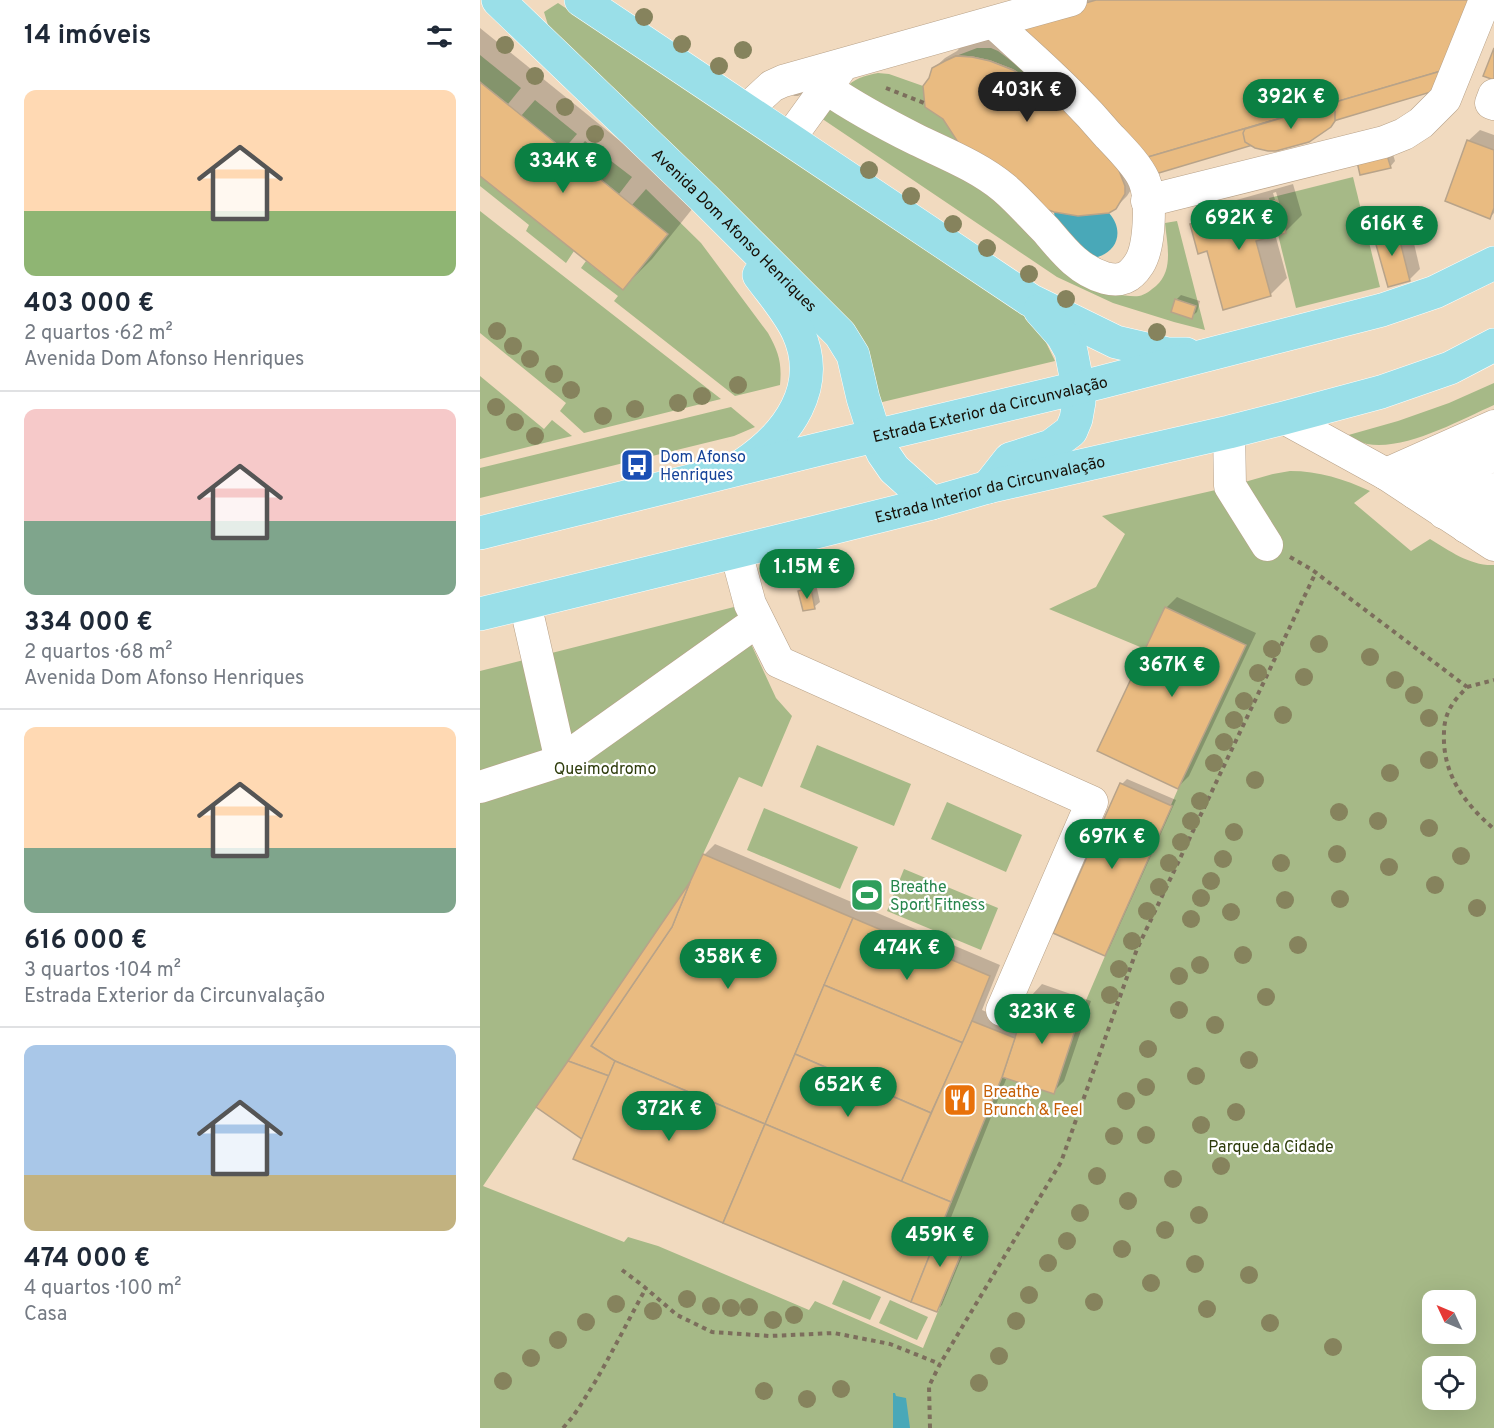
<!DOCTYPE html>
<html lang="pt">
<head>
<meta charset="utf-8">
<style>
	:root { --surface:#fff; --page:#f2f2f3; --text:#1f2937; --muted:#747a83; --line:#e0e1e3; --accent:#0b8043 }
	body { margin:0; font-family:Overpass,sans-serif; background:var(--page); color:var(--text); height:100vh; display:flex; flex-direction:column; font-size:22px; white-space:nowrap }
	* { box-sizing:border-box; margin:0 }
	p { font-size:20px; color:var(--muted) }
	.icon { flex:none; width:33px; height:33px; fill:none; stroke:currentColor; stroke-width:2; stroke-linecap:round; stroke-linejoin:round }
	.map { position:relative; flex:1; overflow:hidden }
	.panel { display:flex; flex-direction:column; background:var(--surface); width:480px }
	.panel>* { flex:none }
	.needle { width:39px; rotate:314deg }
	.controls { position:absolute; left:942px; top:1290px; display:grid; gap:12px }
	.controls a { display:grid; place-items:center; width:54px; height:54px; border-radius:12px; background:var(--surface); box-shadow:0 6px 24px #0002; font-size:30px }
	.price { position:absolute; translate:-50% -51px; padding:0 14px; border-radius:21px; background:var(--accent); color:#fff; font-size:20px; line-height:39px; filter:drop-shadow(0 2px 3px #0008) }
	.price::after { content:''; position:absolute; left:50%; top:36px; width:18px; height:14px; margin-left:-9px; background:inherit; clip-path:polygon(0 0,100% 0,50% 100%) }
	.price.active { background:#222; color:#fff }
	ul { padding:0; list-style:none }
	li { display:grid; align-content:center; gap:12px; height:318px; padding:0 24px }
	li+li { border-top:2px solid var(--line) }
	li span { display:grid; place-items:center; height:186px; border-radius:12px; color:#555 }
	li>.icon { margin-inline-start:auto }
	span .icon { width:108px; height:108px; fill:#fffc; stroke-width:1 }
	li b { font-size:26px }
	h2 { display:flex; justify-content:space-between; align-items:center; height:72px; padding:0 24px; font-size:26px }
	main { display:flex; flex:1; min-height:0 }
	.map>svg:first-child { display:block }
	.green { fill:#a6b987; fill-rule:evenodd }
	.water { fill:#49a8b8 }
	.shadow { fill:#0003; fill-rule:evenodd }
	.building { fill:#e9bb81; stroke:#b8a389; stroke-width:1.5 }
	.lines { fill:none; stroke-linecap:round; stroke-linejoin:round }
	.minor-casing { stroke:#b8a289; stroke-width:33 }
	.major-casing { stroke:#fff; stroke-width:34 }
	.path { stroke:#7c6e5c; stroke-width:4; stroke-dasharray:4.5 4.5; stroke-linecap:butt }
	.minor { stroke:#fff; stroke-width:32 }
	.major { stroke:#9adfe8; stroke-width:33 }
	.tree { fill:#86835d }
	.labels { text-anchor:middle; stroke-width:4.5; stroke-linejoin:round; paint-order:stroke }
	.street-label { font-size:16px; fill:#171007; stroke:#fff }
	.transit-label { font-size:16px; fill:#164399; stroke:#fff; text-anchor:start }
	.park-label { font-size:16px; fill:#2e3c0c; stroke:#fff }
	.leisure-label { font-size:16px; fill:#27864d; stroke:#fff; text-anchor:start }
	.food-label { font-size:16px; fill:#c56008; stroke:#fff; text-anchor:start }
</style>
</head>
<body>
<main>
<section class="panel">
<h2>14 imóveis<svg class="icon" aria-label="filters" viewBox="0 0 24 24"><path d="M4 7h16M4 17h16"/><circle cx="9" cy="7" r="2"/><circle cx="15" cy="17" r="2"/></svg></h2>
<ul>
<li><span style="background:linear-gradient(#ffd9b3 65%,#8fb573 0)"><svg class="icon" aria-label="home" viewBox="0 0 24 24"><path d="M3 11l9-7 9 7M6 9v11h12V9"/></svg></span><div><b>403 000 €</b><p>2 quartos · 62 m²</p><p>Avenida Dom Afonso Henriques</p></div></li>
<li><span style="background:linear-gradient(#f6c9c9 60%,#7fa58c 0)"><svg class="icon" aria-label="home" viewBox="0 0 24 24"><path d="M3 11l9-7 9 7M6 9v11h12V9"/></svg></span><div><b>334 000 €</b><p>2 quartos · 68 m²</p><p>Avenida Dom Afonso Henriques</p></div></li>
<li><span style="background:linear-gradient(#ffd9b3 65%,#7fa58c 0)"><svg class="icon" aria-label="home" viewBox="0 0 24 24"><path d="M3 11l9-7 9 7M6 9v11h12V9"/></svg></span><div><b>616 000 €</b><p>3 quartos · 104 m²</p><p>Estrada Exterior da Circunvalação</p></div></li>
<li><span style="background:linear-gradient(#a9c7e8 70%,#c2b280 0)"><svg class="icon" aria-label="home" viewBox="0 0 24 24"><path d="M3 11l9-7 9 7M6 9v11h12V9"/></svg></span><div><b>474 000 €</b><p>4 quartos · 100 m²</p><p>Casa</p></div></li>
</ul>
</section>
<div class="map">
<svg width="1014" height="1428" viewBox="0 0 1014 1428">
	<rect width="100%" height="100%" fill="#f1dabf"/>
	<g class="green">
		<polygon points="78,3 555,320 575,361 394,404 389,354 68,25 64,12"/>
		<path d="M497,48H511L518,51L550,75L580,100C549,78 516,57 476,56Z"/>
		<polygon points="0,55 41,88 28,104 0,82"/>
		<path d="M398,73L409,74L443,86L445,107L463,119L483,150L365,89C374,78 384,76 398,73Z"/>
		<polygon points="55,100 97,134 84,149 41,116"/>
		<path d="M345,105L505,188L635,294C643,295 652,297 659,296C665,295 671,290 676,286C694,270 687,244 685,223L697,221L725,330L694,322L633,303L577,277L338,116Z"/>
		<polygon points="105,141 152,177 139,194 92,156"/>
		<polygon points="0,176 94,251 86,263 46,231 49,225 0,186"/>
		<polygon points="873,177 900,287 816,308 789,198"/>
		<path d="M166,189L221,243L288,333C299,353 302,363 300,385L255,396L134,301L138,296L101,268L106,261L143,290L188,234L152,205Z"/>
		<polygon points="0,211 241,399 104,433 80,411 86,403 0,333"/>
		<polygon points="0,376 64,429 72,420 92,436 0,459"/>
		<path d="M1014,383V405C980,420 925,451 887,444C879,442 873,439 865,436L918,421L969,403Z"/>
		<polygon points="251,407 275,427 254,436 0,498 0,468"/>
		<path d="M810,471C839,471 864,479 890,491L874,503L931,551L950,539C970,551 990,566 1014,565V1428H0V671L254,607L296,698L312,716L282,787L259,777L210,882L3,1186L144,1242L148,1237L178,1246L329,1310L335,1301L443,1348L489,1236L462,1224L522,1077L574,1094L601,1012L625,956L698,789L766,645L685,607L665,649L569,609L616,587L645,534L622,516L740,489L793,474ZM952,1300H986V1334H952ZM952,1366H986V1400H952Z"/>
		<polygon points="337,745 431,784 414,826 320,787"/>
		<polygon points="467,802 542,835 526,872 451,839"/>
		<polygon points="284,808 378,847 360,889 267,850"/>
		<polygon points="424,869 518,908 501,950 407,911"/>
		<polygon points="363,1280 401,1297 390,1320 352,1304"/>
		<polygon points="410,1300 448,1317 437,1340 399,1323"/>
	</g>
	<g class="water">
		<path d="M574,212L598,216L629,213C646,232 636,256 611,258L575,220Z"/>
		<polygon points="413,1393 415,1393 416,1396 426,1398 430,1428 413,1428"/>
	</g>
	<g class="shadow">
		<polygon points="567,0 1002,0 770,143 673,173 656,182 647,196 635,208 451,79 453,69 465,58 477,51 488,39"/>
		<polygon points="0,28 217,203 172,259 143,288 0,174"/>
		<polygon points="307,89 329,91 318,96 314,96"/>
		<polygon points="1000,130 1014,135 1014,213 1009,218 988,141"/>
		<polygon points="910,144 915,161 910,167 881,174"/>
		<path d="M813,184L822,215L805,232L795,234L807,278L790,295L728,249L711,225L728,208ZM796,192L805,223H802L793,193Z"/>
		<polygon points="928,218 940,269 929,280 895,234 906,223"/>
		<polygon points="701,295 720,301 717,312 711,317 696,300"/>
		<polygon points="336,584 340,602 334,607 320,592 325,587"/>
		<polygon points="697,597 776,633 709,776 698,787 686,608"/>
		<polygon points="647,779 696,800 629,949 624,955 642,784"/>
		<polygon points="235,844 520,965 502,1010 540,1026 551,996 562,984 611,1001 584,1081 573,1092 527,1077 470,1220 493,1230 462,1305 457,1310 95,1159 208,888 224,855"/>
	</g>
	<g class="building">
		<polygon points="616,0 990,0 961,71 668,157 537,23"/>
		<polygon points="1014,48 1014,80 1003,76"/>
		<polygon points="476,56 492,57 510,61 533,70 557,84 580,100 599,121 591,131 627,159 615,165 599,164 587,158 576,149 555,127 544,121 527,117 497,115 482,111 458,91 455,80 457,70 465,61"/>
		<polygon points="476,56 492,57 510,61 533,70 557,84 580,100 638,168 642,178 638,189 629,196 618,199 593,194 581,187 550,153 536,144 525,139 502,136 489,131 474,117 460,101 455,80 457,70 465,61"/>
		<polygon points="476,56 492,57 510,61 533,70 557,84 580,100 638,168 645,186 645,194 636,209 629,213 598,216 574,212 549,203 483,150 463,119 445,107 443,86 449,78 452,68 465,61"/>
		<polygon points="961,71 951,92 672,175 668,157"/>
		<polygon points="0,82 188,234 143,290 0,176"/>
		<polygon points="849,104 855,111 855,121 851,127 829,142 796,151 788,151 775,148 765,142 763,133 765,129"/>
		<polygon points="987,140 1014,150 1014,208 1010,219 965,201"/>
		<polygon points="905,149 911,168 880,175 876,157"/>
		<polygon points="797,200 806,233 776,241 791,296 743,310 727,251 718,254 710,224"/>
		<polygon points="917,229 930,281 908,287 893,234"/>
		<polygon points="695,299 716,306 712,319 691,312"/>
		<polygon points="331,588 335,609 323,611 318,591"/>
		<polygon points="685,607 766,645 698,789 617,751"/>
		<polygon points="640,783 692,806 625,956 573,933"/>
		<polygon points="223,854 373,918 285,1124 135,1061 111,1046 192,927 210,882"/>
		<polygon points="210,882 192,927 111,1046 135,1061 129,1076 88,1061"/>
		<polygon points="373,918 510,976 483,1043 344,985"/>
		<polygon points="344,985 483,1043 451,1113 315,1054"/>
		<polygon points="549,995 601,1012 574,1094 522,1077"/>
		<polygon points="492,1021 535,1038 522,1077 471,1202 421,1182"/>
		<polygon points="315,1054 451,1113 421,1182 285,1124"/>
		<polygon points="88,1061 129,1076 102,1139 56,1107"/>
		<polygon points="135,1061 285,1124 243,1223 93,1159"/>
		<polygon points="285,1124 471,1202 431,1302 243,1223"/>
		<polygon points="462,1224 489,1235 457,1312 431,1302"/>
	</g>
	<g class="lines">
		<g class="minor-casing">
			<g id="minor">
				<path d="M346,88C375,108 405,124 437,140C466,154 499,167 524,188C539,201 552,216 566,230C583,250 598,270 625,278C641,282 650,278 659,264C670,247 672,199 664,180C657,164 639,147 627,134C616,121 605,109 593,97C568,71 540,47 514,23"/>
				<polyline points="1014,95 1011,103 1014,104"/>
				<polyline points="266,110 292,86 303,81 591,0"/>
				<polyline points="309,139 359,70"/>
				<polyline points="667,201 904,142 924,134 941,123 965,99 1005,0"/>
				<polyline points="804,418 906,474 1014,545"/>
				<polyline points="749,432 750,486 787,545"/>
				<polyline points="906,474 1014,426"/>
				<polyline points="935,493 1014,455"/>
				<polyline points="964,513 1014,489"/>
				<polyline points="986,527 1014,515"/>
				<polyline points="256,552 270,604 299,662 612,802 522,1010"/>
				<polyline points="45,603 81,761"/>
				<polyline points="0,787 81,761 265,630 280,625"/>
			</g>
		</g>
		<g class="major-casing">
			<g id="major">
				<path id="s1" d="M18,0L224,198L360,334L373,355L383,398L395,436L403,453L414,469L452,503"/>
				<polyline points="101,0 550,300 636,342 688,354 706,354"/>
				<path d="M263,465C308,435 343,387 318,332C309,312 292,293 279,275"/>
				<polyline points="508,487 530,459 571,446 591,431 596,419 599,402 598,387 591,351 582,335 560,310"/>
				<path id="s2" d="M0,533L340,449L618,383L902,310L955,292L1014,263"/>
				<path id="s3" d="M0,614L336,532L452,503L508,487L749,432L804,418L901,392L970,368L1014,345"/>
			</g>
		</g>
		<g class="path">
			<polyline points="406,88 444,103"/>
			<path d="M810,557L831,569L987,687C982,693 976,698 972,705C967,712 964,723 964,732C962,774 984,803 1014,829"/>
			<polyline points="987,687 1014,680"/>
			<polyline points="142,1270 162,1285 197,1315 232,1332 290,1336 354,1333 410,1344 460,1364"/>
			<path d="M83,1428C97,1413 104,1399 115,1382C133,1351 149,1319 166,1288"/>
			<polyline points="450,1428 449,1386 460,1364 581,1162 657,949 836,572"/>
		</g>
		<use href="#minor" class="minor"/>
		<use href="#major" class="major"/>
	</g>
	<g class="tree">
		<circle cx="164" cy="17" r="9"/>
		<circle cx="202" cy="44" r="9"/>
		<circle cx="25" cy="45" r="9"/>
		<circle cx="263" cy="50" r="9"/>
		<circle cx="239" cy="66" r="9"/>
		<circle cx="55" cy="76" r="9"/>
		<circle cx="85" cy="107" r="9"/>
		<circle cx="115" cy="134" r="9"/>
		<circle cx="389" cy="170" r="9"/>
		<circle cx="431" cy="196" r="9"/>
		<circle cx="473" cy="224" r="9"/>
		<circle cx="507" cy="248" r="9"/>
		<circle cx="549" cy="274" r="9"/>
		<circle cx="586" cy="299" r="9"/>
		<circle cx="17" cy="331" r="9"/>
		<circle cx="677" cy="332" r="9"/>
		<circle cx="33" cy="346" r="9"/>
		<circle cx="50" cy="359" r="9"/>
		<circle cx="74" cy="374" r="9"/>
		<circle cx="258" cy="385" r="9"/>
		<circle cx="91" cy="390" r="9"/>
		<circle cx="222" cy="396" r="9"/>
		<circle cx="198" cy="403" r="9"/>
		<circle cx="16" cy="407" r="9"/>
		<circle cx="155" cy="409" r="9"/>
		<circle cx="123" cy="416" r="9"/>
		<circle cx="35" cy="422" r="9"/>
		<circle cx="55" cy="436" r="9"/>
		<circle cx="839" cy="644" r="9"/>
		<circle cx="792" cy="649" r="9"/>
		<circle cx="890" cy="657" r="9"/>
		<circle cx="778" cy="673" r="9"/>
		<circle cx="824" cy="677" r="9"/>
		<circle cx="915" cy="680" r="9"/>
		<circle cx="934" cy="695" r="9"/>
		<circle cx="764" cy="701" r="9"/>
		<circle cx="803" cy="715" r="9"/>
		<circle cx="949" cy="718" r="9"/>
		<circle cx="754" cy="720" r="9"/>
		<circle cx="744" cy="742" r="9"/>
		<circle cx="949" cy="760" r="9"/>
		<circle cx="734" cy="763" r="9"/>
		<circle cx="910" cy="773" r="9"/>
		<circle cx="775" cy="780" r="9"/>
		<circle cx="720" cy="801" r="9"/>
		<circle cx="859" cy="812" r="9"/>
		<circle cx="711" cy="821" r="9"/>
		<circle cx="898" cy="821" r="9"/>
		<circle cx="949" cy="828" r="9"/>
		<circle cx="754" cy="832" r="9"/>
		<circle cx="701" cy="842" r="9"/>
		<circle cx="857" cy="854" r="9"/>
		<circle cx="981" cy="856" r="9"/>
		<circle cx="743" cy="859" r="9"/>
		<circle cx="689" cy="863" r="9"/>
		<circle cx="801" cy="863" r="9"/>
		<circle cx="909" cy="867" r="9"/>
		<circle cx="731" cy="881" r="9"/>
		<circle cx="955" cy="885" r="9"/>
		<circle cx="679" cy="887" r="9"/>
		<circle cx="721" cy="898" r="9"/>
		<circle cx="860" cy="899" r="9"/>
		<circle cx="805" cy="900" r="9"/>
		<circle cx="997" cy="908" r="9"/>
		<circle cx="667" cy="911" r="9"/>
		<circle cx="751" cy="912" r="9"/>
		<circle cx="711" cy="919" r="9"/>
		<circle cx="652" cy="941" r="9"/>
		<circle cx="818" cy="945" r="9"/>
		<circle cx="763" cy="955" r="9"/>
		<circle cx="720" cy="965" r="9"/>
		<circle cx="639" cy="969" r="9"/>
		<circle cx="699" cy="976" r="9"/>
		<circle cx="630" cy="995" r="9"/>
		<circle cx="786" cy="997" r="9"/>
		<circle cx="699" cy="1010" r="9"/>
		<circle cx="735" cy="1025" r="9"/>
		<circle cx="668" cy="1049" r="9"/>
		<circle cx="769" cy="1060" r="9"/>
		<circle cx="716" cy="1076" r="9"/>
		<circle cx="666" cy="1087" r="9"/>
		<circle cx="646" cy="1101" r="9"/>
		<circle cx="756" cy="1112" r="9"/>
		<circle cx="721" cy="1125" r="9"/>
		<circle cx="666" cy="1135" r="9"/>
		<circle cx="634" cy="1136" r="9"/>
		<circle cx="741" cy="1166" r="9"/>
		<circle cx="617" cy="1176" r="9"/>
		<circle cx="693" cy="1179" r="9"/>
		<circle cx="648" cy="1201" r="9"/>
		<circle cx="600" cy="1213" r="9"/>
		<circle cx="719" cy="1215" r="9"/>
		<circle cx="685" cy="1230" r="9"/>
		<circle cx="587" cy="1241" r="9"/>
		<circle cx="642" cy="1249" r="9"/>
		<circle cx="568" cy="1263" r="9"/>
		<circle cx="715" cy="1264" r="9"/>
		<circle cx="769" cy="1275" r="9"/>
		<circle cx="671" cy="1283" r="9"/>
		<circle cx="549" cy="1295" r="9"/>
		<circle cx="207" cy="1299" r="9"/>
		<circle cx="614" cy="1302" r="9"/>
		<circle cx="136" cy="1304" r="9"/>
		<circle cx="231" cy="1306" r="9"/>
		<circle cx="269" cy="1307" r="9"/>
		<circle cx="251" cy="1308" r="9"/>
		<circle cx="727" cy="1309" r="9"/>
		<circle cx="173" cy="1311" r="9"/>
		<circle cx="314" cy="1315" r="9"/>
		<circle cx="293" cy="1320" r="9"/>
		<circle cx="536" cy="1321" r="9"/>
		<circle cx="106" cy="1322" r="9"/>
		<circle cx="790" cy="1323" r="9"/>
		<circle cx="78" cy="1340" r="9"/>
		<circle cx="853" cy="1347" r="9"/>
		<circle cx="519" cy="1356" r="9"/>
		<circle cx="51" cy="1358" r="9"/>
		<circle cx="23" cy="1381" r="9"/>
		<circle cx="499" cy="1383" r="9"/>
		<circle cx="361" cy="1389" r="9"/>
		<circle cx="284" cy="1391" r="9"/>
		<circle cx="327" cy="1399" r="9"/>
	</g>
	<defs>
		<g id="bus-square" transform="scale(1.725)"><rect x="-9" y="-9" width="18" height="18" rx="4" fill="#1a4fb4" stroke="#fff"/><path d="M-5-6H5V4H4V6H2V4H-2V6H-4V4H-5ZM-3.5-4V0h7V-4ZM-3.5 1.2v1.5H-2V1.2ZM2 1.2v1.5H3.5V1.2Z" fill="#fff"/></g>
		<g id="stadium-square" transform="scale(1.725)"><rect x="-9" y="-9" width="18" height="18" rx="4" fill="#2e9e5b" stroke="#fff"/><path d="M0-5a6.5 5 0 1 0 0 10a6.5 5 0 1 0 0-10ZM-3.5-1.8h7v3.6h-7Z" fill="#fff"/></g>
		<g id="restaurant-square" transform="scale(1.725)"><rect x="-9" y="-9" width="18" height="18" rx="4" fill="#e8710a" stroke="#fff"/><path d="M-5-6h1v4h1v-4h1v4h1v-4h1v5L-1.5 .5V6h-2V.5L-5-1ZM5-6V6H3V1.5H1.5Q1.5-4 5-6Z" fill="#fff"/></g>
	</defs>
	<g fill-rule="evenodd">
		<use href="#bus-square" x="157" y="465"/>
		<use href="#stadium-square" x="387" y="895"/>
		<use href="#restaurant-square" x="480" y="1100"/>
	</g>
	<g class="labels">
		<g class="street-label">
			<text dy="6" stroke="none"><textPath href="#s1" startOffset="330">Avenida Dom Afonso Henriques</textPath></text>
			<text dy="6" stroke="none"><textPath href="#s2" startOffset="525">Estrada Exterior da Circunvalação</textPath></text>
			<text dy="6" stroke="none"><textPath href="#s3" startOffset="525">Estrada Interior da Circunvalação</textPath></text>
		</g>
		<g class="transit-label">
			<text x="180" y="462">Dom Afonso<tspan x="180" dy="18">Henriques</tspan></text>
		</g>
		<g class="park-label">
			<text x="125" y="774">Queimodromo</text>
			<text x="791" y="1152">Parque da Cidade</text>
		</g>
		<g class="leisure-label">
			<text x="410" y="892">Breathe<tspan x="410" dy="18">Sport Fitness</tspan></text>
		</g>
		<g class="food-label">
			<text x="503" y="1097">Breathe<tspan x="503" dy="18">Brunch &amp; Feel</tspan></text>
		</g>
	</g>
</svg>
<div class="controls">
<a><svg class="needle" viewBox="-14 -14 28 28"><path d="M0-13l5 13h-10z" fill="#e53935"/><path d="M0 13l5-13h-10z" fill="#747a83"/></svg></a>
<a><svg class="icon" aria-label="locate" viewBox="0 0 24 24"><circle cx="12" cy="12" r="6"/><path d="M12 2v4M12 18v4M2 12h4M18 12h4"/></svg></a>
</div>
<b class="price active" style="left:547px;top:123px">403K €</b>
<b class="price" style="left:811px;top:130px">392K €</b>
<b class="price" style="left:83px;top:194px">334K €</b>
<b class="price" style="left:759px;top:251px">692K €</b>
<b class="price" style="left:912px;top:257px">616K €</b>
<b class="price" style="left:327px;top:600px">1.15M €</b>
<b class="price" style="left:692px;top:698px">367K €</b>
<b class="price" style="left:632px;top:870px">697K €</b>
<b class="price" style="left:427px;top:981px">474K €</b>
<b class="price" style="left:248px;top:990px">358K €</b>
<b class="price" style="left:562px;top:1045px">323K €</b>
<b class="price" style="left:368px;top:1118px">652K €</b>
<b class="price" style="left:189px;top:1142px">372K €</b>
<b class="price" style="left:460px;top:1268px">459K €</b>
</div>
</main>
</body>
</html>
